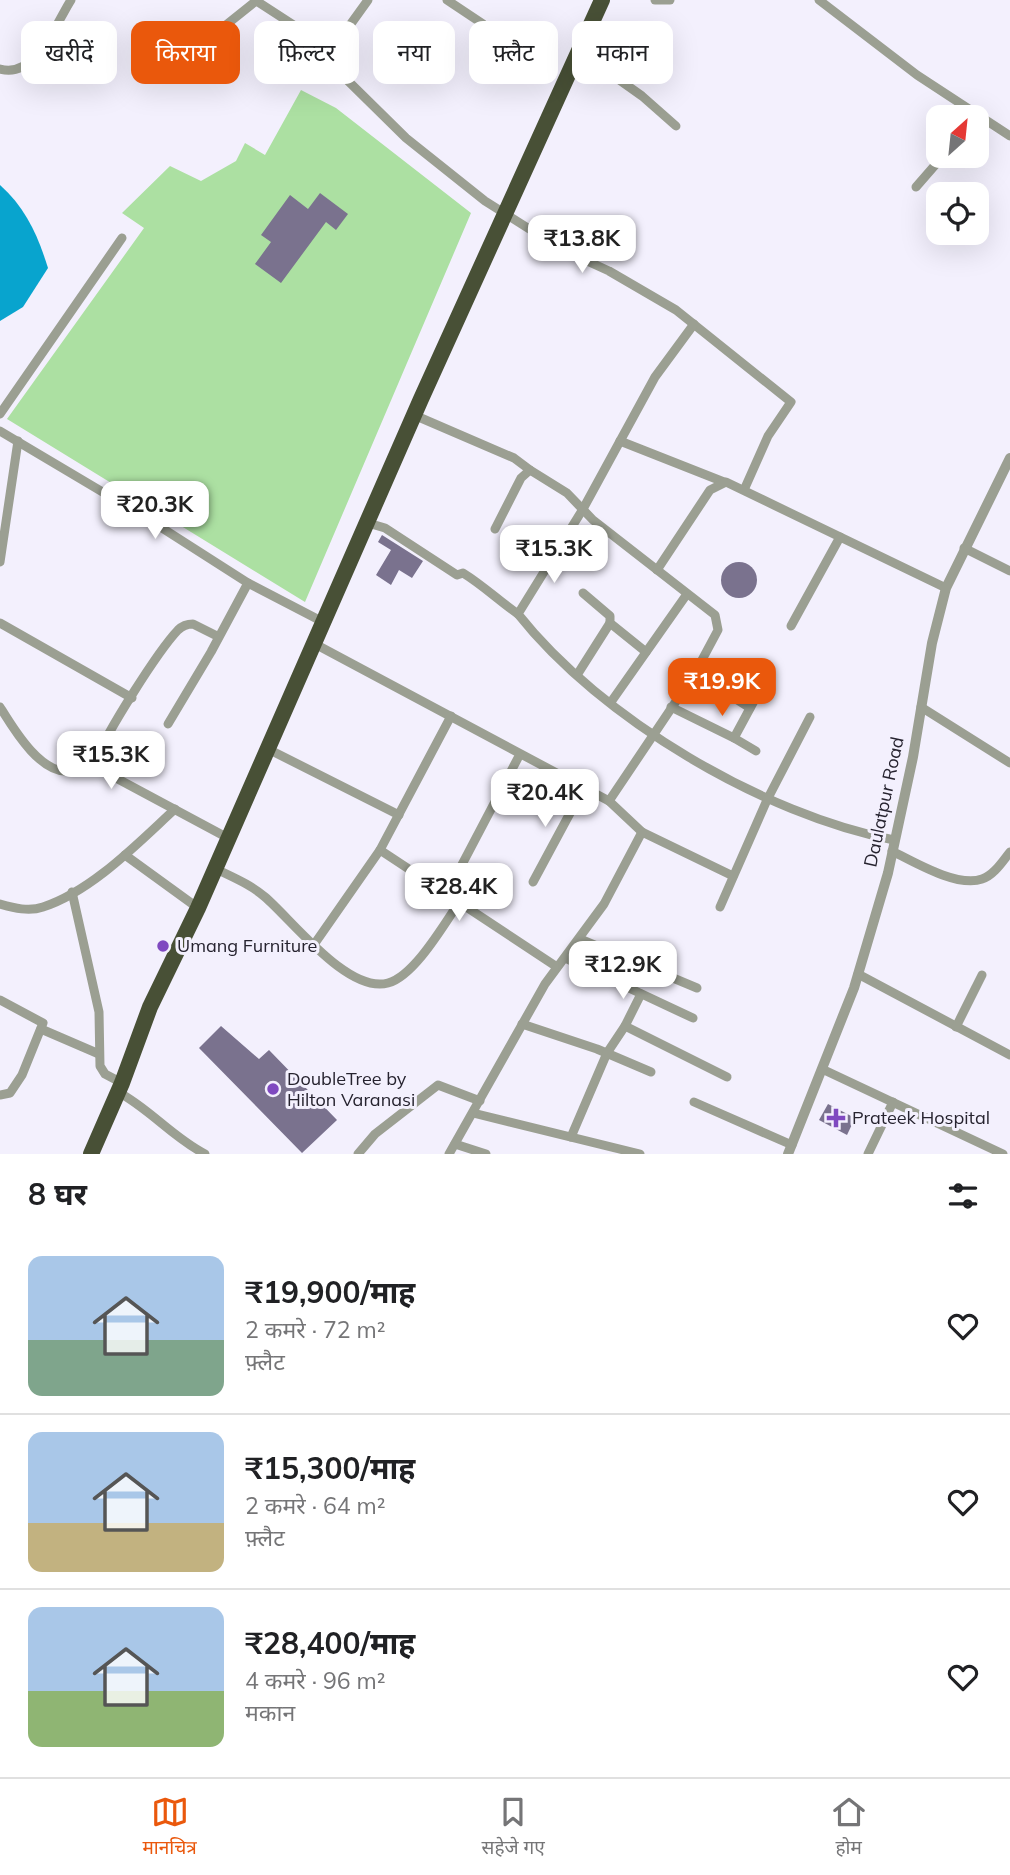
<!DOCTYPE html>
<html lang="hi">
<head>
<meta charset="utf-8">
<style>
	:root { --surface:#fff; --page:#f2f2f2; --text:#202124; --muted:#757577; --line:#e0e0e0; --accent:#ea580c }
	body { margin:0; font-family:Mulish,"Noto Sans Devanagari",sans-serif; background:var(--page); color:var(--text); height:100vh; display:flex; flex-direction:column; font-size:26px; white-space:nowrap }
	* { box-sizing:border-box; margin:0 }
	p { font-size:23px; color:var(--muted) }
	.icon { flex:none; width:38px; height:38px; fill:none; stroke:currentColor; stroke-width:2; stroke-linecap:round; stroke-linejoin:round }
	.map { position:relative; height:1154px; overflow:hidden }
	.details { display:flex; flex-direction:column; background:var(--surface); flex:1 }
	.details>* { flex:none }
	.hud { position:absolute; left:21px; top:21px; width:970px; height:63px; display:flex; gap:14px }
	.needle { width:46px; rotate:27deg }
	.controls { position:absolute; left:926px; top:105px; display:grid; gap:14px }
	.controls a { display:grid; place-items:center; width:63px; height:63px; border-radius:14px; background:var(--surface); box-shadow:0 7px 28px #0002; font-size:35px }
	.price { position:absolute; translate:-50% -60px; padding:0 16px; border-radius:14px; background:#fff; color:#222; font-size:23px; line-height:46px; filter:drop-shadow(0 2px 4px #0008) }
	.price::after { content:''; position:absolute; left:50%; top:42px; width:21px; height:16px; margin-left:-10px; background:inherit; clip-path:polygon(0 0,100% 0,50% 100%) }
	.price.selected { background:var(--accent); color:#fff }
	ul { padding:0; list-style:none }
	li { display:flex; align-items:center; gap:21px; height:175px; padding:0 28px }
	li+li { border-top:2px solid var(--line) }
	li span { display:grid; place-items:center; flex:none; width:196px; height:140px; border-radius:14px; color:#555 }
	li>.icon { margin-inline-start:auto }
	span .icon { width:84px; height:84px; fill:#fffc; stroke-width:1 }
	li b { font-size:30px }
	h2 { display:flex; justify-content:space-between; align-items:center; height:84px; padding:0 28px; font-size:30px }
	.pill { padding:0 24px; border-radius:14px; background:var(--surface); box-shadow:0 7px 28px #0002; font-size:24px; line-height:63px }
	.pill.selected { background:var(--accent); color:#fff }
	.tab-bar { display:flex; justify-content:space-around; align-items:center; height:98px; border-top:2px solid var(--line); background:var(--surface); font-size:19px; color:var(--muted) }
	.tab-bar a { display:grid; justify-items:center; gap:4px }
	.tab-bar .selected { color:var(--accent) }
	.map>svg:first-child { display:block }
	.green { fill:#ace0a2 }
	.water { fill:#08a4ce }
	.building { fill:#7a728e }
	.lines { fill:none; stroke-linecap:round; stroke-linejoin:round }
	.minor { stroke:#9b9f92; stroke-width:9 }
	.tertiary { stroke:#9b9f92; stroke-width:10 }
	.trunk { stroke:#485036; stroke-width:16 }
	.poi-dot { fill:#7f49c0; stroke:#f3f0fd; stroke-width:2.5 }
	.labels { text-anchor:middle; stroke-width:6; stroke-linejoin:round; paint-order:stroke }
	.street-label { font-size:18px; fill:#26232f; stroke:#f3f0fd }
	.poi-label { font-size:18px; fill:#26232f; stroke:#f3f0fd; text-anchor:start }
</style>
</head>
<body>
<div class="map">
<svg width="1010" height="1154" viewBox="0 0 1010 1154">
	<rect width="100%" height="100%" fill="#f3f0fd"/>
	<polygon class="green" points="301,90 336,108 471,213 305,602 7,419 144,228 122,213 170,166 201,181 236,161 245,143 265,155"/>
	<path class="water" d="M0,185C26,208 38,236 48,268L23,307L0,321Z"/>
	<g class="building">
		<polygon points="320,193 348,214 336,230 326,222 281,283 255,264 271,242 261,235 290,195 308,209"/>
		<polygon points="382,535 423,561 412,578 399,570 391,585 376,575 391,550 378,542"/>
		<circle cx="739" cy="580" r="18"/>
		<polygon points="221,1026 259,1059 269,1050 337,1120 302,1153 199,1048"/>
		<polygon points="828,1104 855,1118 847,1135 819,1120"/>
	</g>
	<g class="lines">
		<g class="minor">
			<polyline points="255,0 332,50"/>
			<polyline points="368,0 332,50 331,58 341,74 406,138 485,201 561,249 609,271 676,310 791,402 768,436 744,490"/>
			<polyline points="447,0 483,24"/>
			<polyline points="655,0 670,0"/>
			<polyline points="819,0 917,75 1010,136"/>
			<polyline points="580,52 642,96 676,126"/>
			<path d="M0,69C36,79 55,25 71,0"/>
			<polyline points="171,69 256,1"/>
			<polyline points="916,187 943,156"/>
			<path d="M694,324L655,377L583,509L518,614C601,719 764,815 894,840"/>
			<polyline points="0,414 122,238"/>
			<polyline points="414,415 514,458 530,470"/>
			<polyline points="0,431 148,519 248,583 325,623"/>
			<polyline points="620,441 724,482"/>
			<path d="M368,523L385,528L457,575L463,573C484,586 499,601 518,614"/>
			<polyline points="495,529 521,478 530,470 567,493 593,520 715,615 718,630 695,673 609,801"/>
			<polyline points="964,548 1010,571"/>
			<polyline points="0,562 18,441"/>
			<polyline points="657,570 710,490 726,482 946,588"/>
			<polyline points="583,593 610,616 610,623 646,652"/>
			<polyline points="0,623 132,698"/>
			<polyline points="791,626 840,537"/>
			<path d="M217,636L193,624C187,624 183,625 178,630C158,651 106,733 96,760L103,771L228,838"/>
			<polyline points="315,644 609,801 642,832 733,876"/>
			<polyline points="695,673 750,708"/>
			<polyline points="577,675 610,623"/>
			<polyline points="611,702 687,594"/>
			<path d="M0,707C13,728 41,776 71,771C79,769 88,764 96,760"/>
			<polyline points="671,707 734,738 761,688"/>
			<polyline points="921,707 1010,763"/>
			<polyline points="168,724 211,652 248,583"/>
			<polyline points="734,738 756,751"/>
			<polyline points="266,748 399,815"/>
			<polyline points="380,850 557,967"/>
			<path d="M892,851C914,862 958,888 982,879C994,875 1002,862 1010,852"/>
			<polyline points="125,855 198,908"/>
			<path d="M214,868C232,877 250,884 265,897C292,920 348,994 388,983C414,976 443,926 458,904"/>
			<polyline points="533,882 583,789"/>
			<polyline points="72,892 99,1012 100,1066 105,1074 122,1083"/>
			<polyline points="446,895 519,756"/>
			<path d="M0,904C14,908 29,912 43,907C92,891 138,843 175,809"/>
			<polyline points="720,907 767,800 810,717"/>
			<polyline points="580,939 697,988"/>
			<polyline points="313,946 380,850 451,716"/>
			<polyline points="565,958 693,1018"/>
			<polyline points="858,974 1010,1055"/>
			<polyline points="0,1000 43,1023 22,1075 10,1093 0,1095"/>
			<polyline points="522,1024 597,1049 651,1072"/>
			<polyline points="625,1026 727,1077"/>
			<polyline points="956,1027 982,975"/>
			<polyline points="41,1029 99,1054"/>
			<polyline points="822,1069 1003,1154"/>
			<path d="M118,1092C150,1109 172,1137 205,1154"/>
			<polyline points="694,1102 792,1145"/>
			<polyline points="473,1113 640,1154"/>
			<polyline points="571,1137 607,1053 625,1026 641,994"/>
			<polyline points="455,1144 486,1154"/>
			<polyline points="358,1154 375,1134 438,1085 480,1101"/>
			<polyline points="449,1154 545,984 604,904 642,832"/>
			<polyline points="868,1154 893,1102"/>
		</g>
		<polyline class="tertiary" points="788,1154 854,988 888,873 913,757 932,643 946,588 1010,458"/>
		<polyline class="trunk" points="91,1154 122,1083 150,1007 198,908 421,399 602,0"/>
	</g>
	<g class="poi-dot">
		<circle cx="163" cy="946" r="7"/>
		<circle cx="273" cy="1089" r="7"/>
		<path d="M832.5 1107.5h7v7h7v7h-7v7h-7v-7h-7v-7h7z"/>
	</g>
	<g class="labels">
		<g class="street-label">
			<text transform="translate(884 802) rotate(-78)" y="6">Daulatpur Road</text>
		</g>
		<g class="poi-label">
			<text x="177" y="952">Umang Furniture</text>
			<text x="287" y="1085">DoubleTree by<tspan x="287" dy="21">Hilton Varanasi</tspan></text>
			<text x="852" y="1124">Prateek Hospital</text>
		</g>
	</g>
</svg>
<div class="controls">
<a><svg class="needle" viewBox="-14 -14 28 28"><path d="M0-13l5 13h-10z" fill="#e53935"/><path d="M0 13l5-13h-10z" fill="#757577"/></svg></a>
<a><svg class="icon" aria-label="locate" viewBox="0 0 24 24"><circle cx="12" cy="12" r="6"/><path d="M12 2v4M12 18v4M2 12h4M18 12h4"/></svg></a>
</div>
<b class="price" style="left:582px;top:275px">₹13.8K</b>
<b class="price" style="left:155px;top:541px">₹20.3K</b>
<b class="price" style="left:554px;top:585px">₹15.3K</b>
<b class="price selected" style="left:722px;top:718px">₹19.9K</b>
<b class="price" style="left:111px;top:791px">₹15.3K</b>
<b class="price" style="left:545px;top:829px">₹20.4K</b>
<b class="price" style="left:459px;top:923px">₹28.4K</b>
<b class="price" style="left:623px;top:1001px">₹12.9K</b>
<div class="hud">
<a class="pill">खरीदें</a>
<a class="pill selected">किराया</a>
<a class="pill">फ़िल्टर</a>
<a class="pill">नया</a>
<a class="pill">फ़्लैट</a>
<a class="pill">मकान</a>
</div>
</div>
<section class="details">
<h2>8 घर<svg class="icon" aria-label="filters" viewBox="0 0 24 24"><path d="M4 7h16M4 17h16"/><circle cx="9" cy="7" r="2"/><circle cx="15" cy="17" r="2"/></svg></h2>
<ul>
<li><span style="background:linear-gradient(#a9c7e8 60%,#7fa58c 0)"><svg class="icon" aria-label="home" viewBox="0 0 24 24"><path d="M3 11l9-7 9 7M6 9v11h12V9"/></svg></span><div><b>₹19,900/माह</b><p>2 कमरे · 72 m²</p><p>फ़्लैट</p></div><svg class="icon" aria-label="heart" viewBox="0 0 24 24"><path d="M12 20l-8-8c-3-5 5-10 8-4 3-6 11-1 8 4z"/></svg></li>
<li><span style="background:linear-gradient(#a9c7e8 65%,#c2b280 0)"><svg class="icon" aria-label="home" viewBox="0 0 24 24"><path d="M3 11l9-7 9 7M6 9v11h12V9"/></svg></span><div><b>₹15,300/माह</b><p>2 कमरे · 64 m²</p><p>फ़्लैट</p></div><svg class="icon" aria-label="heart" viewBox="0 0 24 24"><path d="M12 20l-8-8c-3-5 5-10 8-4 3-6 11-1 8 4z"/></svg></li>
<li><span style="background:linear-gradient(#a9c7e8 60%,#8fb573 0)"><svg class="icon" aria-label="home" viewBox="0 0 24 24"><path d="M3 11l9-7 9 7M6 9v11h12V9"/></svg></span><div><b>₹28,400/माह</b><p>4 कमरे · 96 m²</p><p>मकान</p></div><svg class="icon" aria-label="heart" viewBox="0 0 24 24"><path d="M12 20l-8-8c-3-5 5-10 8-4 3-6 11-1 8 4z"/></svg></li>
</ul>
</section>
<nav class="tab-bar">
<a class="selected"><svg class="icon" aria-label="map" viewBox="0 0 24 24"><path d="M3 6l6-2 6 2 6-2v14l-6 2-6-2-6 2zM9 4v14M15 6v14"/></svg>मानचित्र</a>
<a><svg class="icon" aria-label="saved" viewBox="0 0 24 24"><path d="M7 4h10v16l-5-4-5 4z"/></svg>सहेजे गए</a>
<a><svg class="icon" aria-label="home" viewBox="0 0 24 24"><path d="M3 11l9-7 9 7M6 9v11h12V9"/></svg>होम</a>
</nav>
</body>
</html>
